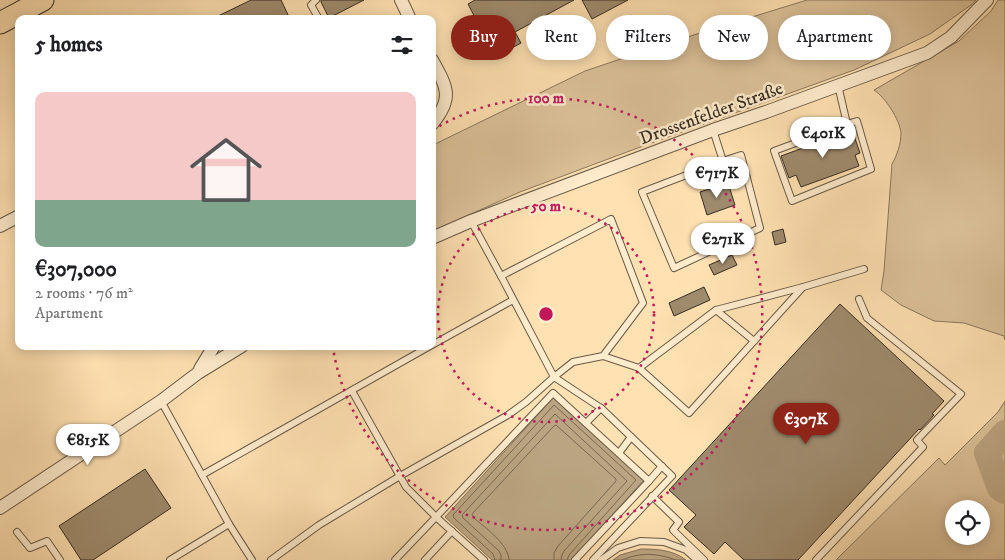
<!DOCTYPE html>
<html lang="en">
<head>
<meta charset="utf-8">
<style>
	:root { --surface:#fff; --page:#f6f6f6; --text:#202124; --muted:#757577; --accent:#8f2418 }
	body { margin:0; font-family:"IM FELL DW Pica",serif; background:var(--page); color:var(--text); height:100vh; display:flex; flex-direction:column; font-size:19px; white-space:nowrap }
	* { box-sizing:border-box; margin:0 }
	p { font-size:16px; color:var(--muted) }
	.icon { flex:none; width:28px; height:28px; fill:none; stroke:currentColor; stroke-width:2; stroke-linecap:round; stroke-linejoin:round }
	.map { position:relative; flex:1; overflow:hidden }
	.drawer { position:absolute; left:15px; top:15px; width:421px; height:335px; display:flex; flex-direction:column; background:var(--surface); border-radius:10px; box-shadow:0 2px 12px #0003 }
	.drawer>* { flex:none }
	.banner { position:absolute; left:451px; top:15px; width:475px; height:45px; display:flex; gap:10px }
	.fabs { position:absolute; left:945px; top:500px; display:grid; gap:10px }
	.fabs a { display:grid; place-items:center; width:45px; height:45px; border-radius:50%; background:var(--surface); box-shadow:0 2px 12px #0003; font-size:25px }
	.price { position:absolute; translate:-50% -42px; padding:0 11px; border-radius:18px; background:#fff; color:#222; font-size:16px; line-height:32px; filter:drop-shadow(0 1px 2px #0008) }
	.price::after { content:''; position:absolute; left:50%; top:30px; width:15px; height:11px; margin-left:-8px; background:inherit; clip-path:polygon(0 0,100% 0,50% 100%) }
	.price.selected { background:var(--accent); color:#fff }
	ul { padding:0; list-style:none }
	li { display:grid; align-content:center; gap:10px; height:265px; padding:0 20px }
	li span { display:grid; place-items:center; height:155px; border-radius:10px; color:#555 }
	li>.icon { margin-inline-start:auto }
	span .icon { width:90px; height:90px; fill:#fffc; stroke-width:1 }
	li b { font-size:21px }
	h2 { display:flex; justify-content:space-between; align-items:center; height:60px; padding:0 20px; font-size:21px }
	.chip { padding:0 18px; border-radius:22px; background:var(--surface); box-shadow:0 2px 12px #0003; font-size:18px; line-height:45px }
	.chip.selected { background:var(--accent); color:#fff }
	.map>svg:first-child { display:block }
	.green { fill:#ddc29a; stroke:#8a785e; fill-rule:evenodd }
	.water { fill:#bba481; stroke:#86745b }
	.lines { fill:none; stroke-linecap:round; stroke-linejoin:round }
	.shore { stroke:#786852; stroke-width:1 }
	.river { stroke:#bba481; stroke-width:26 }
	.building { fill:#9f8b6d; stroke:#362d23 }
	.lane-casing { stroke:#685a47; stroke-width:8 }
	.street-casing { stroke:#685a47; stroke-width:14 }
	.primary-casing { stroke:#362d23; stroke-width:23 }
	.lane { stroke:#ffeccd; stroke-width:6 }
	.street { stroke:#ffeccd; stroke-width:12 }
	.primary { stroke:#ffe1b2; stroke-width:21 }
	.ring { fill:none; stroke:#c2185b; stroke-width:2.5; stroke-dasharray:2.5 5 }
	.labels { text-anchor:middle; stroke-width:5; stroke-linejoin:round; paint-order:stroke }
	.street-label { font-size:18px; fill:#362d23; stroke:#ffeccd }
	.centre { fill:#c2185b; stroke:#ffeccd; stroke-width:2.5 }
	.ring-label { font-size:15px; text-anchor:middle; font-weight:bold; fill:#c2185b; stroke:#ffeccd; stroke-width:5; stroke-linejoin:round; paint-order:stroke }
</style>
</head>
<body>
<div class="map">
<svg width="1005" height="560" viewBox="0 0 1005 560">
	<rect width="100%" height="100%" fill="#ffe1b2"/>
	<filter id="stains"><feTurbulence type="fractalNoise" baseFrequency=".004" numOctaves="4"/><feColorMatrix values="0 0 0 0 .2 0 0 0 0 .09 0 0 0 0 .02 0 0 0 .5 -.17"/></filter>
	<radialGradient id="worn" r=".72"><stop offset=".6" stop-color="#630" stop-opacity="0"/><stop offset="1" stop-color="#630" stop-opacity=".3"/></radialGradient>
	<g class="green">
		<polygon points="807,0 976,0 971,5 930,34 854,70 635,149 520,192 433,231 433,145 585,71 668,43"/>
		<path d="M998,0H1005V340L1004,336L964,323L934,321L901,305L881,290L884,271L892,164C897,155 901,144 901,133C900,120 885,97 874,90L959,41L991,11Z"/>
		<path d="M1005,401V560H836L939,458L945,465L998,412ZM954,509H981V536H954Z"/>
	</g>
	<g class="water">
		<polygon points="554,397 644,480 571,560 492,560 445,517"/>
		<path d="M641,549C657,549 673,550 686,560H613L620,555Z"/>
	</g>
	<g class="lines">
		<g class="shore">
			<polyline points="495,560 493,554 454,518 453,515 554,405 636,480 569,555 567,560"/>
			<polyline points="501,560 501,555 499,551 463,518 462,515 555,414 627,481 564,551 562,555 561,560"/>
			<path d="M509,560C508,543 485,528 473,517L472,514L554,426L556,425L616,479V481L558,546L554,553V560"/>
			<path d="M622,560C641,552 656,553 676,560"/>
		</g>
		<polyline class="river" points="1005,433 987,453 1000,488 1005,491"/>
	</g>
	<g class="building">
		<polygon points="251,0 281,0 290,19 212,19"/>
		<polygon points="321,0 364,0 329,18 321,2"/>
		<polygon points="475,0 574,0 515,32 521,43 495,57 468,4"/>
		<polygon points="582,0 628,0 592,19"/>
		<polygon points="852,130 860,153 855,155 859,166 801,187 796,175 789,178 781,156"/>
		<polygon points="728,183 735,205 707,215 700,192"/>
		<polygon points="783,229 786,242 775,245 772,232"/>
		<polygon points="732,255 737,265 714,275 709,265"/>
		<polygon points="704,287 710,300 674,316 669,303"/>
		<polygon points="840,304 944,401 932,414 934,415 920,430 919,429 798,560 744,560 725,542 714,554 684,527 696,515 669,490"/>
		<polygon points="145,469 171,508 93,560 81,560 59,526"/>
	</g>
	<g class="lines">
		<g class="lane-casing">
			<g id="lane">
				<polyline points="316,0 311,5 319,19"/>
				<polyline points="838,85 847,124 774,151 792,201 871,169 857,121 847,124"/>
				<polyline points="713,130 723,161 741,155 760,228 674,268 642,192 723,161"/>
				<polyline points="471,221 501,276"/>
				<polyline points="716,310 754,341"/>
				<polyline points="432,345 513,300"/>
				<polyline points="603,356 639,368 689,413 803,287 864,269"/>
				<polyline points="639,368 716,310 803,287"/>
				<polyline points="352,391 406,487 436,517 395,560"/>
				<polyline points="161,401 229,524 170,560"/>
				<polyline points="586,423 601,408"/>
				<polyline points="619,453 631,437"/>
				<polyline points="202,475 430,346"/>
				<polyline points="649,481 662,466"/>
				<polyline points="652,496 679,522 673,530 704,560"/>
				<polyline points="229,524 252,560"/>
				<polyline points="17,532 30,548 47,541 60,560"/>
				<polyline points="271,560 319,525 400,476 508,415 526,402 554,377 573,362 603,356 643,303 611,219 501,276 554,377 601,408 672,476 593,560"/>
				<polyline points="425,560 452,531"/>
				<polyline points="484,560 436,517 553,393 649,481 575,560"/>
				<polyline points="601,560 618,548 640,541 664,542 686,550 697,560"/>
				<polyline points="816,560 923,447 917,440 961,394 867,318 859,299"/>
			</g>
		</g>
		<g class="street-casing">
			<g id="street">
				<polyline points="401,0 410,19"/>
				<path d="M432,60C447,87 454,98 432,124"/>
				<polyline points="0,226 19,216"/>
				<polyline points="432,238 471,221 713,130 766,112 927,53 951,37 987,0"/>
				<polyline points="200,369 214,346"/>
				<polyline points="0,508 161,401 198,373 242,346"/>
			</g>
		</g>
		<g class="primary-casing">
			<polyline id="primary" points="0,23 43,0"/>
		</g>
		<use href="#lane" class="lane"/>
		<use href="#street" class="street"/>
		<use href="#primary" class="primary"/>
	</g>
	<g class="ring">
		<circle cx="546" cy="314" r="108"/>
		<path d="M433 130A216 216 0 1 1 333 348"/>
	</g>
	<g class="labels">
		<g class="street-label">
			<text transform="translate(711 113) rotate(-20)" y="6">Drossenfelder Straße</text>
		</g>
	</g>
	<circle cx="546" cy="314" r="8" class="centre"/>
	<g class="ring-label">
		<text x="546" y="103">100 m</text>
		<text x="546" y="211">50 m</text>
	</g>
	<rect width="100%" height="100%" filter="url(#stains)"/>
	<rect width="100%" height="100%" fill="url(#worn)"/>
</svg>
<div class="fabs">
<a><svg class="icon" aria-label="locate" viewBox="0 0 24 24"><circle cx="12" cy="12" r="6"/><path d="M12 2v4M12 18v4M2 12h4M18 12h4"/></svg></a>
</div>
<b class="price" style="left:823px;top:159px">€401K</b>
<b class="price" style="left:717px;top:199px">€717K</b>
<b class="price" style="left:723px;top:265px">€271K</b>
<b class="price selected" style="left:806px;top:445px">€307K</b>
<b class="price" style="left:88px;top:466px">€815K</b>
<div class="banner">
<a class="chip selected">Buy</a>
<a class="chip">Rent</a>
<a class="chip">Filters</a>
<a class="chip">New</a>
<a class="chip">Apartment</a>
</div>
<section class="drawer">
<h2>5 homes<svg class="icon" aria-label="filters" viewBox="0 0 24 24"><path d="M4 7h16M4 17h16"/><circle cx="9" cy="7" r="2"/><circle cx="15" cy="17" r="2"/></svg></h2>
<ul>
<li><span style="background:linear-gradient(#f6c9c9 70%,#7fa58c 0)"><svg class="icon" aria-label="home" viewBox="0 0 24 24"><path d="M3 11l9-7 9 7M6 9v11h12V9"/></svg></span><div><b>€307,000</b><p>2 rooms · 76 m²</p><p>Apartment</p></div></li>
</ul>
</section>
</div>
</body>
</html>
